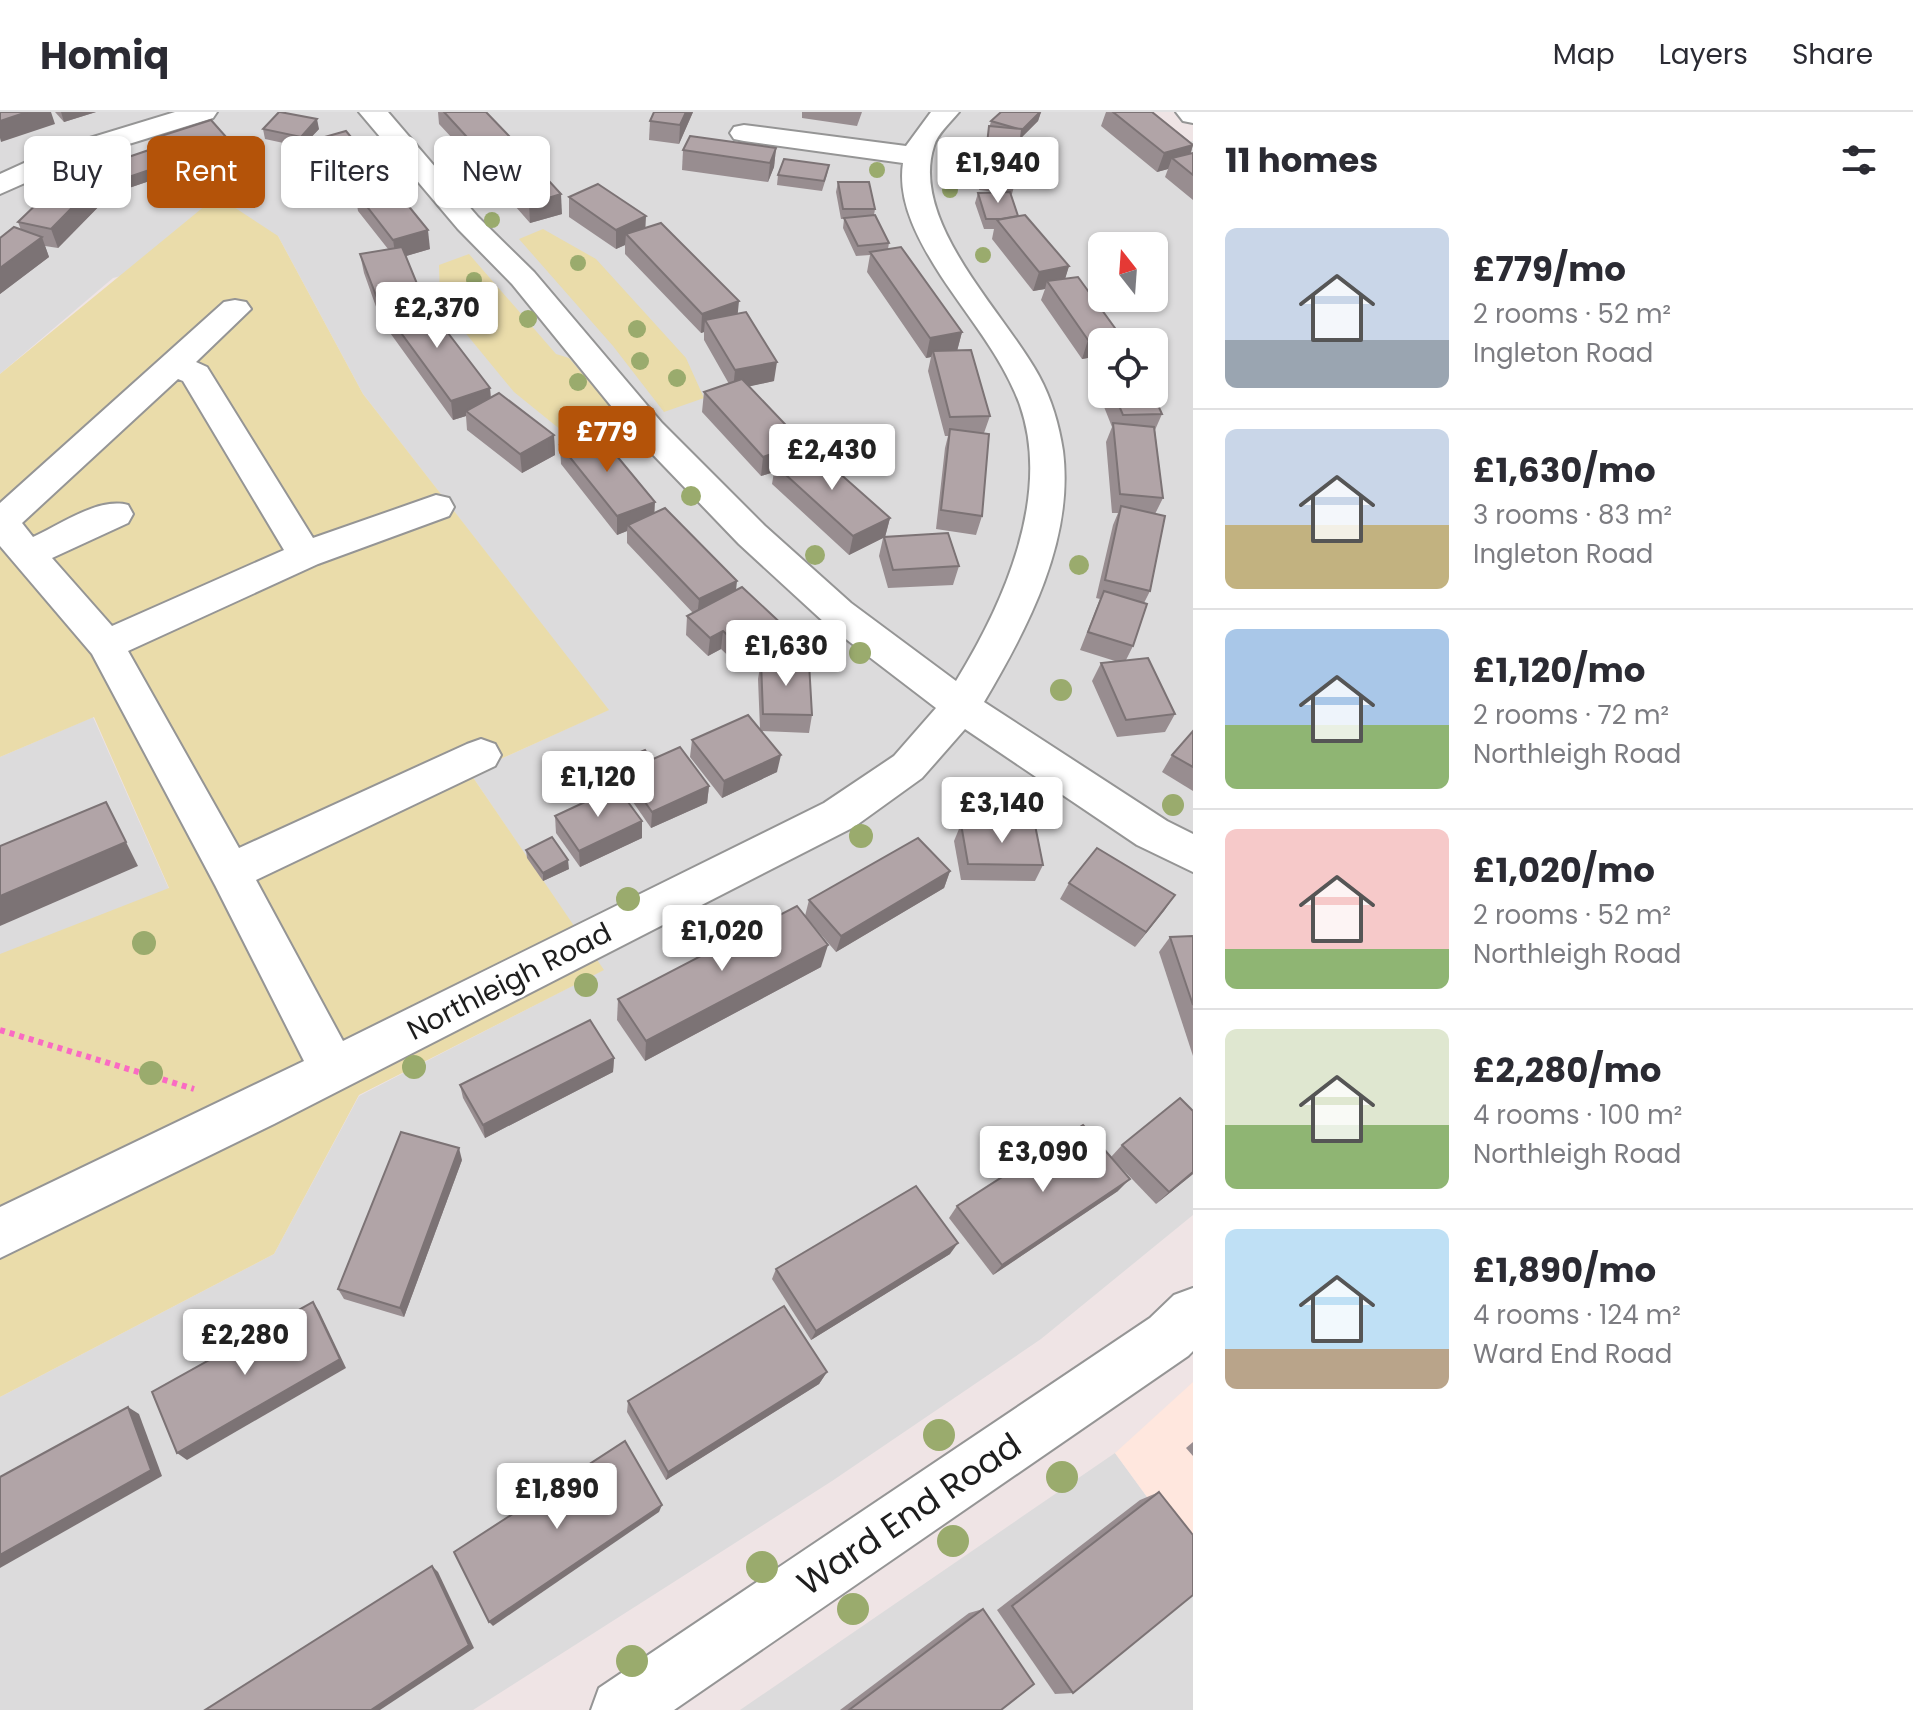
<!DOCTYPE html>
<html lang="en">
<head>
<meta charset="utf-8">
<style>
	:root { --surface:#fff; --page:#f2f2f3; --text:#2b2b33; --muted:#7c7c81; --line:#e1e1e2; --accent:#b45309 }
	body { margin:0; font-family:Poppins,sans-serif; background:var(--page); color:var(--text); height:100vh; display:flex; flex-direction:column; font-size:30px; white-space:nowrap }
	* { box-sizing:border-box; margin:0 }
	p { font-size:26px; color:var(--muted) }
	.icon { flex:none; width:44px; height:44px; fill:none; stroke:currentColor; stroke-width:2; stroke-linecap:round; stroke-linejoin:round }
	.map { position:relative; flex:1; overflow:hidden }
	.drawer { display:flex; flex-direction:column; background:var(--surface); width:720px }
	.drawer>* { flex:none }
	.banner { position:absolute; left:24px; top:24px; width:760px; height:72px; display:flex; gap:16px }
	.needle { width:52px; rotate:343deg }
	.controls { position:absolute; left:1088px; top:120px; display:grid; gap:16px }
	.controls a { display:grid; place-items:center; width:80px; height:80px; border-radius:12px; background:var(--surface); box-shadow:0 2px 6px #0004; font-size:40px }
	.price { position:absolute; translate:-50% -68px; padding:0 18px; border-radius:8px; background:#fff; color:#222; font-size:26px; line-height:52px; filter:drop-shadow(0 2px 4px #0008) }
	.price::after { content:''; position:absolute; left:50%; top:48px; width:24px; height:18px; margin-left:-12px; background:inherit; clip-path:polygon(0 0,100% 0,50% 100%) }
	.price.on { background:var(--accent); color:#fff }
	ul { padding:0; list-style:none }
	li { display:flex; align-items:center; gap:24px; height:200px; padding:0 32px }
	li+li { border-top:2px solid var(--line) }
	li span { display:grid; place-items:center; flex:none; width:224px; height:160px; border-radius:12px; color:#555 }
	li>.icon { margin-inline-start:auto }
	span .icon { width:96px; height:96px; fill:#fffc; stroke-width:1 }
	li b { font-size:34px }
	h2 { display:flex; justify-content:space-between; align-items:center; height:96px; padding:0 32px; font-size:34px }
	.chip { padding:0 28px; border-radius:12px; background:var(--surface); box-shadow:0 2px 6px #0004; font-size:28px; line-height:72px }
	.chip.on { background:var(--accent); color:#fff }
	header { display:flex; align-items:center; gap:48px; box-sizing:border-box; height:112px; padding:0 40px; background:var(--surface); border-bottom:2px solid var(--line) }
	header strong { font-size:38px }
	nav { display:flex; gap:44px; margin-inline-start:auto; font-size:28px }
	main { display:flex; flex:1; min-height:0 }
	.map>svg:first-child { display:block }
	.residential { fill:#dcdbdc; fill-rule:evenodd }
	.education { fill:#ffe7de }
	.grass { fill:#eadcaa }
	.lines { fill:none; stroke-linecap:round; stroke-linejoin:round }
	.minor-casing { stroke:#959595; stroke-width:4 }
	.path { stroke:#fa6ac3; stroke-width:6; stroke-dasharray:5 5; stroke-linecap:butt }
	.minor { fill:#fff; fill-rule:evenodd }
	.tree { fill:#9aab6d }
	.wall { fill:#988d90 }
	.shaded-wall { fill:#7c7375 }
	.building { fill:#b1a4a7; stroke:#7c7375; stroke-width:2 }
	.labels { text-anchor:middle; stroke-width:6; stroke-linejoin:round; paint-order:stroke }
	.street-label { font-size:28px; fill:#1e1e1e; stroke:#fff }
	.near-street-label { font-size:34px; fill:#1e1e1e; stroke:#fff }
</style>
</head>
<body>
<header>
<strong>Homiq</strong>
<nav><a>Map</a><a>Layers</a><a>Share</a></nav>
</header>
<main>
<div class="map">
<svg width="1193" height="1598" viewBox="0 0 1193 1598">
	<rect width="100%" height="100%" fill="#efe4e5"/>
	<g class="residential">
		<path d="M0,0H1149L1187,30L1193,29V1103L1041,1227L832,1369L473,1598H0V1285L274,1142L359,984L603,858L470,661L608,598L363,282L278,124L113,166L0,262ZM1102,134H1154V186H1102ZM1102,230H1154V282H1102Z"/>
		<polygon points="93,605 169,777 0,843 0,645"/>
		<polygon points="1115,1341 1193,1448 1193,1598 740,1598"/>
	</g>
	<polygon class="education" points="1193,1270 1193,1448 1115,1341"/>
	<g class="grass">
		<polygon points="217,84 278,124 363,282 609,598 470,661 604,858 359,983 274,1142 0,1285 0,842 169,776 94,605 0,645 0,262"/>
		<polygon points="543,117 596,147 686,246 704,286 664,300 613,234 519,127"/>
		<polygon points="469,142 556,242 569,246 626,313 577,331 514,280 440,190 439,153"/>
	</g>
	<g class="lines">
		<g class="minor-casing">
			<g id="minor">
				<polygon points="175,0 217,0 213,6 77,48 0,82 0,62 57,36"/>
				<path d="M359,0H388L478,105L534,160L662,311L765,414L851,491L956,569C1003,493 1052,384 1020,293C1003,246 968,205 941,164C920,131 897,91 903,51L744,29L734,27L730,21L734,15L744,13L906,34L931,0H959C951,10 937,22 934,34C909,111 1006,202 1039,264C1052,288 1059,313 1063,339C1074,428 1028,516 984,590L1167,709L1193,722V760L1137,733L965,617L922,666L854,715L274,1012L0,1146V1095L304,949L215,773L92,542L0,434V391L224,190L235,188L246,190L251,197L196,250L207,255L313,426L436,383L449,386L454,395L449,404L318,452L128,539L239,736L467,632L481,627L495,632L501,643L495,654L256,768L343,929L824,691L894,644L936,596L825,511L739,432L638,327L512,172L458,117ZM178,267L183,269L284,438L112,514L52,446L128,411L133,402L128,393C98,385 60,413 33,425L22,411Z"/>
				<polygon points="1176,0 1193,0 1193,11 1183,9"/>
				<polygon points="1193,1176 1193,1239 1188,1244 674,1598 591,1598 599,1576 1150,1206 1174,1183"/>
			</g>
		</g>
		<polyline class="path" points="0,918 194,977"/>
		<use href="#minor" class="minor"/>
	</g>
	<g class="tree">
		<circle cx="877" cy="58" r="8"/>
		<circle cx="950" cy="78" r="8"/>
		<circle cx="462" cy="80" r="8"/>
		<circle cx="492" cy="108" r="8"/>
		<circle cx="983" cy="143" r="8"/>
		<circle cx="578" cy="151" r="8"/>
		<circle cx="474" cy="168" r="8"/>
		<circle cx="528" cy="207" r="9"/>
		<circle cx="637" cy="217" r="9"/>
		<circle cx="640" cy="249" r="9"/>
		<circle cx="677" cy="266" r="9"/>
		<circle cx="578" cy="270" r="9"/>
		<circle cx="691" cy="384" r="10"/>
		<circle cx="815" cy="443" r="10"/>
		<circle cx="1079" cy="453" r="10"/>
		<circle cx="860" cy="541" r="11"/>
		<circle cx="1061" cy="578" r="11"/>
		<circle cx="1173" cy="693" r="11"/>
		<circle cx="861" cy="724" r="12"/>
		<circle cx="628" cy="787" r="12"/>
		<circle cx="725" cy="809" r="12"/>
		<circle cx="144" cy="831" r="12"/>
		<circle cx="586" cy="873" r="12"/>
		<circle cx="414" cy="955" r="12"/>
		<circle cx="151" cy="961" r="12"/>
		<circle cx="939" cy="1323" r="16"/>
		<circle cx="1062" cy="1365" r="16"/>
		<circle cx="953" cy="1429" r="16"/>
		<circle cx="762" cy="1455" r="16"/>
		<circle cx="853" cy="1497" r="16"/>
		<circle cx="632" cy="1549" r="16"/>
	</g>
	<g class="wall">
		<polygon points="55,0 96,0 64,10"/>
		<polygon points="438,0 486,0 562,102 530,111 485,60 485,54 479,55 439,12"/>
		<polygon points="654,0 693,0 679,32 649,28 650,9"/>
		<polygon points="802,0 862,0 857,14 802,6"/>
		<polygon points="1041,0 1038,9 1021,26 1017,63 1012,82 1011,82 1018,104 1069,154 1065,166 1102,230 1102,282 1153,282 1162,302 1155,318 1163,386 1155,402 1150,479 1144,491 1133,534 1126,548 1175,602 1165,620 1117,625 1092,569 1101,551 1115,549 1080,538 1100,487 1096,486 1113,413 1118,401 1112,401 1106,330 1112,315 1089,257 1093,245 1082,247 1041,188 1045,177 1033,179 992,127 994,117 984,117 975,91 978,81 995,80 979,78 985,33 991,9"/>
		<polygon points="1106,0 1152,0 1193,32 1191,41 1193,41 1193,88 1165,65 1168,57 1157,60 1101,14"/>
		<polygon points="263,17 319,17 302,35 265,27"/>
		<polygon points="158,25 232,45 178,62 163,44"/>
		<polygon points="314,28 385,71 430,137 406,144 420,179 421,188 490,276 491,286 554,323 555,343 522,361 467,318 466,304 453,308 388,218 386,205 380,206 364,161 360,142 388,137 358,99 357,93 355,93 318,47"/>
		<polygon points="776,36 774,55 768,70 682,58 683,38"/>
		<polygon points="105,53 167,63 123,78 108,63"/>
		<polygon points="829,53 827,63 822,79 777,73 778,63"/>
		<polygon points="838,70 875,97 874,103 889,131 888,137 962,220 957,239 990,304 984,321 982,404 976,423 936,417 945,336 948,324 945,324 928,259 931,245 926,246 867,160 870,143 856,144 843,116 844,107 841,107 836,80"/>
		<polygon points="112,81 58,136 45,134 49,145 0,182 0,126 21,118 18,110"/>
		<polygon points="569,85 645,116 737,202 774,269 749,274 803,331 801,341 890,406 885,425 959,454 953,473 888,476 879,444 883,426 849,443 772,372 774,360 761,364 702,300 704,280 729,272 704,228 704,220 701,221 625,142 625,133 616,137 569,105"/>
		<polygon points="560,333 654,401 736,478 786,516 783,534 742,557 721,537 708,544 686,523 687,504 693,501 627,431 627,419 617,423 561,352"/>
		<polygon points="761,549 812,603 809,621 761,619 777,660 722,686 690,645 692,628 760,617 758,567"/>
		<polygon points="1193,619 1193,679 1162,660 1172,643"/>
		<polygon points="617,650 709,674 707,691 651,716 617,667"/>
		<polygon points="555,704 642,709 642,726 580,755 556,721"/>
		<polygon points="961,712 1043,753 1035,769 961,768 954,729"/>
		<polygon points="526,738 569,757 543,769 527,746"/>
		<polygon points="950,759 944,776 836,840 805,804 809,788"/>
		<polygon points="1069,771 1175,783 1135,835 1060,787"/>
		<polygon points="1193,824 1193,944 1159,840 1170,825"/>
		<polygon points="821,855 645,949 617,908 618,887"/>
		<polygon points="614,946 613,960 485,1026 463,986 460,973"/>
		<polygon points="1193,999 1193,1062 1156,1092 1111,1045 1122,1033"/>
		<polygon points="462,1048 404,1205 344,1187 338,1177"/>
		<polygon points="1118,1079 993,1163 949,1106 957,1094"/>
		<polygon points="950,1142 811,1228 772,1167 776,1157"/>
		<polygon points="827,1260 819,1272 666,1368 627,1300 628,1289"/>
		<polygon points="1193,1330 1193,1344 1186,1336"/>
		<polygon points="1159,1380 1073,1581 1055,1582 997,1498 1140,1388"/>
		<polygon points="983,1497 1001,1598 840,1598 969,1501"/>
	</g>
	<g class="shaded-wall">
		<polygon points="27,0 51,0 55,12 1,30 0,26 0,9"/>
		<polygon points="61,0 96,0 64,10"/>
		<polygon points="686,0 693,0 679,32 680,13"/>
		<polygon points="1041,0 1038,9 1018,29 1021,19"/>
		<polygon points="317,7 319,17 302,35 301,25"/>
		<polygon points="227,26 232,45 178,62 173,43"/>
		<polygon points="511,26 512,46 484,41 485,54 479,55 477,36"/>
		<polygon points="1193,33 1187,52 1172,46 1168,57 1157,60 1164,41"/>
		<polygon points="776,36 774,55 768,70 770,51"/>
		<polygon points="164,53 167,63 123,78 120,68"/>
		<polygon points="106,61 112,81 58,136 51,117"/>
		<polygon points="384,65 386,84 355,79 357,93 355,93 352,74"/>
		<polygon points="561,82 562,102 530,111 529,92"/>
		<polygon points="646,104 645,124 626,122 625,133 616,137 616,118"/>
		<polygon points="428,118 430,137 396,147 393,128"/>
		<polygon points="42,125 49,145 0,182 0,156"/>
		<polygon points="1069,154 1063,174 1047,169 1045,177 1033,179 1039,160"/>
		<polygon points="420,179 422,198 385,199 386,205 380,206 377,186"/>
		<polygon points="739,189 737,209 705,208 704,220 701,221 702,202"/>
		<polygon points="962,220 957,239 933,239 931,245 926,246 930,226"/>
		<polygon points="1120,223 1117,230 1102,230 1102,244 1096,238 1093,245 1082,247 1088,228"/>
		<polygon points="777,250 774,269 733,278 735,258"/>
		<polygon points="490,276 491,296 466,299 466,304 453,308 451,289"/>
		<polygon points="554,323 555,343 522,361 520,342"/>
		<polygon points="803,331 800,350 775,353 774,360 761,364 763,345"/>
		<polygon points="655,390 654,409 628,413 627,419 617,423 617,404"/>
		<polygon points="890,406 885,425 849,443 853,424"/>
		<polygon points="737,469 735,488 697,506 699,487"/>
		<polygon points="786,516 783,534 742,557 745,539"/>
		<polygon points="723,519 721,537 708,544 710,526"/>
		<polygon points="781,643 777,660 722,686 724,669"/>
		<polygon points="709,674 707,691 651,716 652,700"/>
		<polygon points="106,690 138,754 0,814 0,784"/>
		<polygon points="642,709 642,726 580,755 579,739"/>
		<polygon points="568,748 569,757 543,769 543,761"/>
		<polygon points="950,759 944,776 836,840 841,824"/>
		<polygon points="1175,783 1164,799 1135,835 1146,820"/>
		<polygon points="828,833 821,855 645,949 646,929"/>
		<polygon points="614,946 613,960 485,1026 483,1013"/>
		<polygon points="459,1036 462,1048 404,1205 400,1196"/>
		<polygon points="1193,1060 1193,1062 1156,1092 1169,1080"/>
		<polygon points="1130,1067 1118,1079 993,1163 1002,1153"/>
		<polygon points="958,1131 950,1142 811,1228 816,1219"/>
		<polygon points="313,1190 319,1199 346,1256 187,1348 177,1341"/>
		<polygon points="827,1260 819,1272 666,1368 668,1360"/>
		<polygon points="128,1295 139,1302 162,1364 0,1456 0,1443"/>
		<polygon points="662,1393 659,1400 493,1514 489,1510"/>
		<polygon points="432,1454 438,1460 474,1536 380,1598 371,1598"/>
	</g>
	<g class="building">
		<polygon points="0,0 27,0 0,9"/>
		<polygon points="279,0 280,0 317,7 301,25 263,17"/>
		<polygon points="444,0 486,0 511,26 477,36"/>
		<polygon points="654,0 686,0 680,13 650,9"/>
		<polygon points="1001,0 1040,0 1022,18 991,9"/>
		<polygon points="1113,0 1152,0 1193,33 1164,41"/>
		<polygon points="211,8 227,26 173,43 158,25"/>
		<polygon points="989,14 1022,17 1017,63 984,59"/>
		<polygon points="346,19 384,65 352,74 314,28"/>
		<polygon points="690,24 776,36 770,51 683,38"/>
		<polygon points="515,32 561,82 529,92 484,41"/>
		<polygon points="149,38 164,53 120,68 105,53"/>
		<polygon points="1193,41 1193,63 1172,46"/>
		<polygon points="784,47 829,53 824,69 778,63"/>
		<polygon points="75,55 106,61 51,117 18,110"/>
		<polygon points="389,70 428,118 393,128 355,79"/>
		<polygon points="838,70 869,70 875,97 843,97"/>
		<polygon points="598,72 646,104 616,118 569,85"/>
		<polygon points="1010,80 1018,104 1001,107 986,107 978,81"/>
		<polygon points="875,103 889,131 858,134 844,106"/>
		<polygon points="1025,103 1069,154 1039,160 997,108"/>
		<polygon points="661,111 739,189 702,202 626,122"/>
		<polygon points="14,115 42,125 0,156 0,126"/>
		<polygon points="402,135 420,179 377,186 360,142"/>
		<polygon points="901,135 962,220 930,226 870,140"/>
		<polygon points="1078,165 1120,223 1088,228 1047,169"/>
		<polygon points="422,187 490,276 451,289 385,199"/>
		<polygon points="746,200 777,250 735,258 705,208"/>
		<polygon points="971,238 990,304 950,305 933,239"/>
		<polygon points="1096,238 1102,238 1102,252"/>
		<polygon points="742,267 803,331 763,345 704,280"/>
		<polygon points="499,281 554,323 520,342 466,299"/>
		<polygon points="1114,282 1153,282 1162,302 1123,303"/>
		<polygon points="1113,311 1154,315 1163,386 1120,382"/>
		<polygon points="950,317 989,322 982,404 941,398"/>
		<polygon points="597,320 655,390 617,404 560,333"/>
		<polygon points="811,336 890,406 853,424 775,353"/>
		<polygon points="1121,394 1165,404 1150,479 1105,468"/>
		<polygon points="665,396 737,469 699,487 628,413"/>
		<polygon points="948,421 959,454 893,458 884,425"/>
		<polygon points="742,475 786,516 745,539 723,519 710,526 687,504"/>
		<polygon points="1104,479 1147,492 1133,534 1088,520"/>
		<polygon points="1148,546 1175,602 1126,608 1101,551"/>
		<polygon points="761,549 809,551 812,603 763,602"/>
		<polygon points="748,603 781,643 724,669 692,628"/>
		<polygon points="1193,619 1193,655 1172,643"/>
		<polygon points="680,635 709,674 652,700 617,650 645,638 651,648"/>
		<polygon points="617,675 642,709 579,739 555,704"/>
		<polygon points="106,690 126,730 0,784 0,734"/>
		<polygon points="961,712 1035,713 1043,753 968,752"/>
		<polygon points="552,725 568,748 543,761 526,738"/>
		<polygon points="918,726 950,759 841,824 809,788"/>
		<polygon points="1097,736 1175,783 1146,820 1069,771"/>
		<polygon points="797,794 828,833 646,929 618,887"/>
		<polygon points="1193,824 1193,893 1170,825"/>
		<polygon points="590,908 614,946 483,1013 460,973"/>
		<polygon points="1180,986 1193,999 1193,1060 1169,1080 1122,1033"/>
		<polygon points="1083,1013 1130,1067 1002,1153 957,1094"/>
		<polygon points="401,1020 459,1036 400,1196 338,1177"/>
		<polygon points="916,1074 958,1131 816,1219 776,1157"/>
		<polygon points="313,1190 340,1247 177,1341 152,1280"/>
		<polygon points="784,1194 827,1260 668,1360 628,1289"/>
		<polygon points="128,1295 151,1358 0,1443 0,1365"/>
		<polygon points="625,1329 662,1393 489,1510 454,1440"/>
		<polygon points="1159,1380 1193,1423 1193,1483 1073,1581 1012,1494"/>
		<polygon points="432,1454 469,1533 371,1598 205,1598"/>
		<polygon points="983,1497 1034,1572 1001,1598 849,1598"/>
	</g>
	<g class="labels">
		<g class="street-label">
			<text transform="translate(509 869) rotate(-27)" y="10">Northleigh Road</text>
		</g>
		<g class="near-street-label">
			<text transform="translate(909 1402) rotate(-34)" y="12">Ward End Road</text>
		</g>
	</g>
</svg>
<div class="controls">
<a><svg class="needle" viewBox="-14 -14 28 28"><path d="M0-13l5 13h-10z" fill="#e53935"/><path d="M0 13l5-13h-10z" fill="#7c7c81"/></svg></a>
<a><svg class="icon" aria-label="locate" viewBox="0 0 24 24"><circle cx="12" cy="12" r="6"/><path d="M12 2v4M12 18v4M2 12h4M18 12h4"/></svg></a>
</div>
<b class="price" style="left:998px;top:93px">£1,940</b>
<b class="price" style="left:437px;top:238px">£2,370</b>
<b class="price on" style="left:607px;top:362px">£779</b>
<b class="price" style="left:832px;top:380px">£2,430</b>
<b class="price" style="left:786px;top:576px">£1,630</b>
<b class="price" style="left:598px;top:707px">£1,120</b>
<b class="price" style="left:1002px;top:733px">£3,140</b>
<b class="price" style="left:722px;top:861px">£1,020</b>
<b class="price" style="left:1043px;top:1082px">£3,090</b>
<b class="price" style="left:245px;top:1265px">£2,280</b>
<b class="price" style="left:557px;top:1419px">£1,890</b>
<div class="banner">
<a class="chip">Buy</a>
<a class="chip on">Rent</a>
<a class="chip">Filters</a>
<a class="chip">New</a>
</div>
</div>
<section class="drawer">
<h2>11 homes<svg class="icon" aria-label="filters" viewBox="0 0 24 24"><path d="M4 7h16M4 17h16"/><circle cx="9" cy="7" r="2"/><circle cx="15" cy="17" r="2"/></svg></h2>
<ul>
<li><span style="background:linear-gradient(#c9d6e8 70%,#9aa5b1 0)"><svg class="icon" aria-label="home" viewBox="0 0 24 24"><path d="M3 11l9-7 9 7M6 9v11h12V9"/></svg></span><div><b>£779/mo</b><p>2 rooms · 52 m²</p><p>Ingleton Road</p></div></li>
<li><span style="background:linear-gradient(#c9d6e8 60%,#c2b280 0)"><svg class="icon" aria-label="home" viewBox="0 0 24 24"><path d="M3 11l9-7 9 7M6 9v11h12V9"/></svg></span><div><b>£1,630/mo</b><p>3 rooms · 83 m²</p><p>Ingleton Road</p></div></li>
<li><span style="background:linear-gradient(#a9c7e8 60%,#8fb573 0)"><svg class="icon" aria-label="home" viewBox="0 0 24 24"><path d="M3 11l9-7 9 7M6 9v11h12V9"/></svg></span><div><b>£1,120/mo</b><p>2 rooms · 72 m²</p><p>Northleigh Road</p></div></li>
<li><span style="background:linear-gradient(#f6c9c9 75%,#8fb573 0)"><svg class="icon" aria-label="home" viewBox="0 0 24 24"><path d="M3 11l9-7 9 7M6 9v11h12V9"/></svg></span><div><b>£1,020/mo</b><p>2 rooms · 52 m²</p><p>Northleigh Road</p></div></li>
<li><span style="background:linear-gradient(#dfe7d0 60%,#8fb573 0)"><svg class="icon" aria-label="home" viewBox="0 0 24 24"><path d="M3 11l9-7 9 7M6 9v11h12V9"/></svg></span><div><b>£2,280/mo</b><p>4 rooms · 100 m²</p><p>Northleigh Road</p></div></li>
<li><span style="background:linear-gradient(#bfe0f5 75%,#b9a48a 0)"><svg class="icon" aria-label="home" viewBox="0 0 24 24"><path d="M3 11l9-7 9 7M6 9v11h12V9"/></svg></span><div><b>£1,890/mo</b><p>4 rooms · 124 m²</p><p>Ward End Road</p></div></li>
</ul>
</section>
</main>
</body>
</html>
